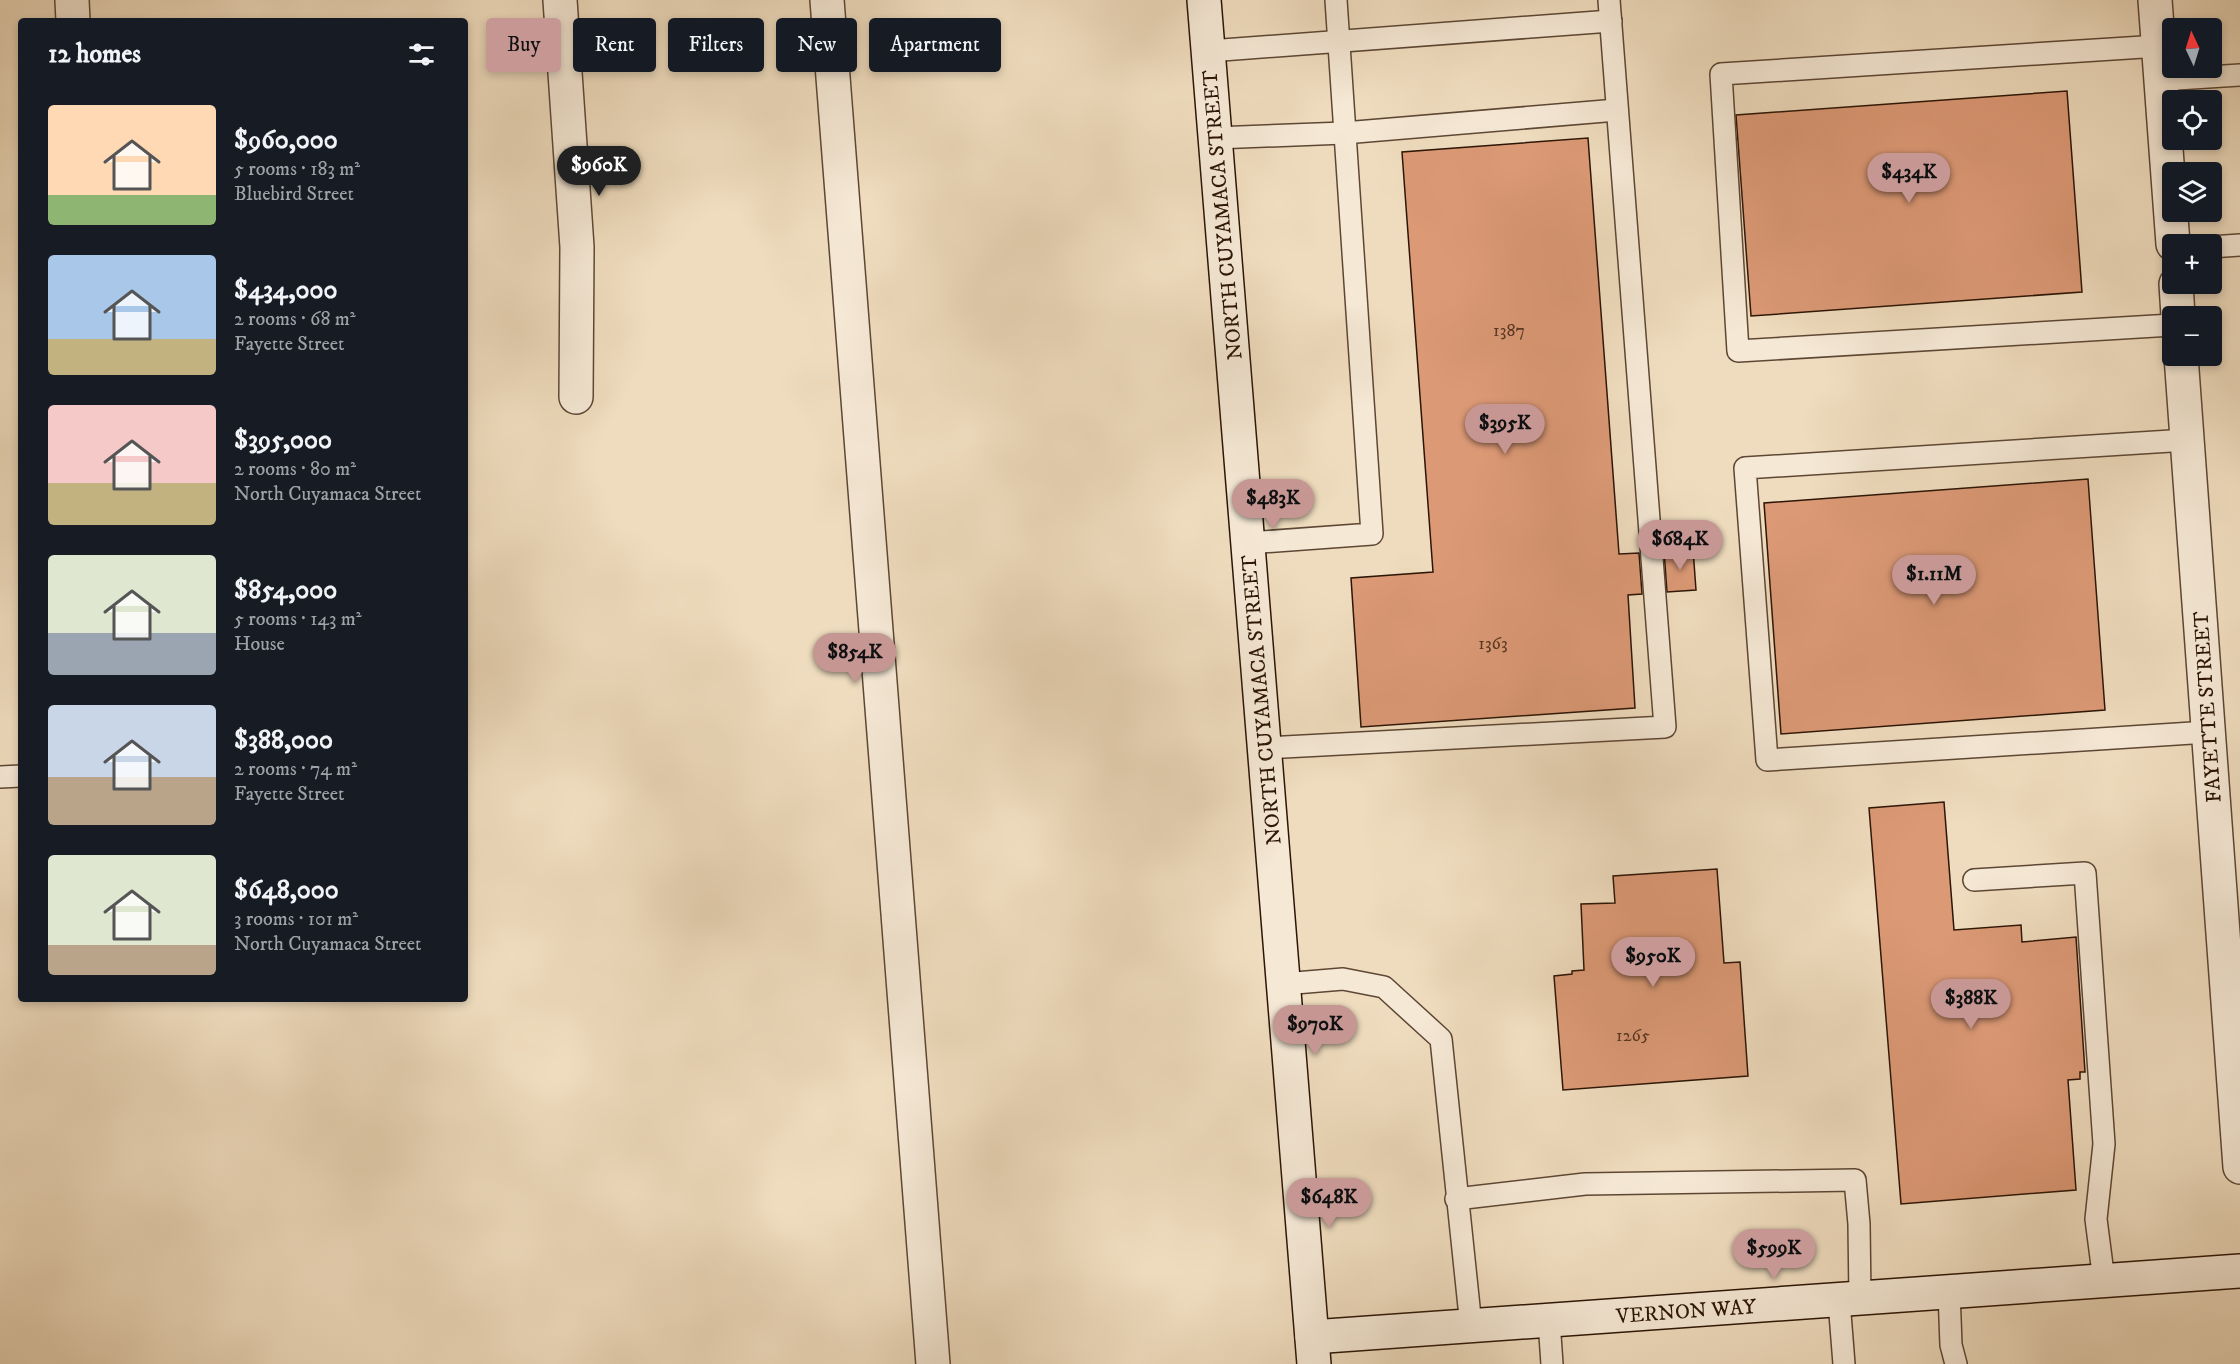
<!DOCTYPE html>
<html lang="en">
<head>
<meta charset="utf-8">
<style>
	:root { --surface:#171b24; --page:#20242c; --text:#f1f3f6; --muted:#9ea1a6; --accent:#c59692 }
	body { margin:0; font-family:"IM FELL DW Pica",serif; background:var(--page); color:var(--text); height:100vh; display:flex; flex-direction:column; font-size:22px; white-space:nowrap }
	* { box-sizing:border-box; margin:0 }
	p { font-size:20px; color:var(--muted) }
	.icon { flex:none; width:33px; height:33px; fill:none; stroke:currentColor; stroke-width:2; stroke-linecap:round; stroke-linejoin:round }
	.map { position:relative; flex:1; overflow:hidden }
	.side { position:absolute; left:18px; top:18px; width:450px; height:984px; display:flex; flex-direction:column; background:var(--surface); border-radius:6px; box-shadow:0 3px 9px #0003 }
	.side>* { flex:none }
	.guide { position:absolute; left:486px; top:18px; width:570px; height:54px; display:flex; gap:12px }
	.needle { width:39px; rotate:356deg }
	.tools { position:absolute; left:2162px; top:18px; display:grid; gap:12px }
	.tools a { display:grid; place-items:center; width:60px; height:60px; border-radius:6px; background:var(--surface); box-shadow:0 3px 9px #0003; font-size:30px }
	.price { position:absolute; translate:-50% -51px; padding:0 14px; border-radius:21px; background:var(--accent); color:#111; font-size:20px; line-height:39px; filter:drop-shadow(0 2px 3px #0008) }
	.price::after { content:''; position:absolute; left:50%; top:36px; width:18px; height:14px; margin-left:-9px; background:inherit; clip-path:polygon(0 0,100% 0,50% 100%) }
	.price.current { background:#222; color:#fff }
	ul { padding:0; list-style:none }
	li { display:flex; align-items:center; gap:18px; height:150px; padding:0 30px }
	li span { display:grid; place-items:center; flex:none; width:168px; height:120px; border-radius:6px; color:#555 }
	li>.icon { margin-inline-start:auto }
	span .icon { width:72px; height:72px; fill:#fffc; stroke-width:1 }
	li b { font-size:26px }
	h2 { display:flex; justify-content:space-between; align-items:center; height:72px; padding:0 30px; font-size:26px }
	.tag { padding:0 21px; border-radius:6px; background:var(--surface); box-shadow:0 3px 9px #0003; font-size:21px; line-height:54px }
	.tag.current { background:var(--accent); color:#111 }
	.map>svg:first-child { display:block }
	.building { fill:#dc9976; stroke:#2c1506; stroke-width:1.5 }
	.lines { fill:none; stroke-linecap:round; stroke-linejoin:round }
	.lane-casing { stroke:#5d4734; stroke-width:24 }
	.street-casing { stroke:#5d4734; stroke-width:36 }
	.secondary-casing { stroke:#2c1506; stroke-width:36 }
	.lane { stroke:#f5e8d5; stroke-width:21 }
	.street { stroke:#f5e8d5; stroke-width:33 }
	.secondary { stroke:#f5e8d5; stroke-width:33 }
	.labels { text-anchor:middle; stroke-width:6; stroke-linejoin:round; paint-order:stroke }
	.number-label { font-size:18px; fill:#583622 }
	.street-label { font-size:21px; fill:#2c1506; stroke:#f5e8d5 }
</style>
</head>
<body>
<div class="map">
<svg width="2240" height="1364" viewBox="0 0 2240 1364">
	<rect width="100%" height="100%" fill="#efdcbe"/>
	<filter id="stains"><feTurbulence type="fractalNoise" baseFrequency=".00333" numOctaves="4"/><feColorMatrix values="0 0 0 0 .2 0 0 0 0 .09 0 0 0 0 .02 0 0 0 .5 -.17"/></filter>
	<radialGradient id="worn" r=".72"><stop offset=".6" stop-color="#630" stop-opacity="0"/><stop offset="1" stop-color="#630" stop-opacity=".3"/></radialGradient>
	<g class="building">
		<polygon points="2067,91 2082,292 1751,316 1736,115"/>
		<polygon points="1588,138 1619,554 1639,553 1642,594 1628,595 1635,708 1361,727 1351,578 1433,572 1402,152"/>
		<polygon points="2088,479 2105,710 1781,734 1764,503"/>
		<polygon points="1693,549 1696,590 1667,592 1664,551"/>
		<polygon points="1944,802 1954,930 2021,925 2022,942 2076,937 2085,1072 2080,1072 2080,1079 2068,1080 2076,1190 1901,1204 1869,808"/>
		<polygon points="1717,869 1724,963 1740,962 1748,1076 1563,1090 1554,976 1572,974 1572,971 1584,970 1581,904 1615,903 1613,876"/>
	</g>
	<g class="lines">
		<g class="lane-casing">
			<g id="lane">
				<polyline points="2159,46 1721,74 1738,351 2172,325"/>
				<polyline points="1209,51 1611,21"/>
				<polyline points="2161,80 2240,75"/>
				<polyline points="1215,138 1344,133 1617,110"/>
				<polyline points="2211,247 2240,245"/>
				<polyline points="2187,440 1745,468 1767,760 2208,732"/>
				<polyline points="1248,543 1372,534 1336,0"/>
				<polyline points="1265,748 1665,727 1609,0"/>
				<polyline points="0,777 21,776"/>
				<polyline points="1974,880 2085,873 2104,1144 2096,1219 2104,1281"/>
				<polyline points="1283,984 1343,979 1384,987 1441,1039 1471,1326"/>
				<polyline points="1456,1199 1585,1184 1855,1180 1859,1224 1860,1298"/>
				<polyline points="1949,1292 1951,1345 1956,1364"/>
				<polyline points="1839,1301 1844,1364"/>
				<polyline points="1549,1321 1552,1364"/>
			</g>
		</g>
		<g class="street-casing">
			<g id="street">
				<polyline points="72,0 73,21"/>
				<polyline points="560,0 577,247 576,397"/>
				<polyline points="827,0 933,1364"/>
				<polyline points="2155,0 2173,244"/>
				<polyline points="2176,284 2178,316"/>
				<polyline points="2181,356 2240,1167"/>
			</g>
		</g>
		<g class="secondary-casing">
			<g id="secondary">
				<polyline points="1204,0 1314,1364"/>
				<polyline points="1312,1337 2240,1271"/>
			</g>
		</g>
		<use href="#lane" class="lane"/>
		<use href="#street" class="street"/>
		<use href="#secondary" class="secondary"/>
	</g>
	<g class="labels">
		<g class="number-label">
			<text x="1509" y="336">1387</text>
			<text x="1493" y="649">1363</text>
			<text x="1633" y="1041">1265</text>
		</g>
		<g class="street-label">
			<text transform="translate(1222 215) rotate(-95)" y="7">NORTH CUYAMACA STREET</text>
			<text transform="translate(1261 700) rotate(-95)" y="7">NORTH CUYAMACA STREET</text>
			<text transform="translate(2207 707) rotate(-94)" y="7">FAYETTE STREET</text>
			<text transform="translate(1686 1311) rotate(-4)" y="7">VERNON WAY</text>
		</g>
	</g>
	<rect width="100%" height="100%" filter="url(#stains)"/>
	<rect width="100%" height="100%" fill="url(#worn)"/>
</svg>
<div class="tools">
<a><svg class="needle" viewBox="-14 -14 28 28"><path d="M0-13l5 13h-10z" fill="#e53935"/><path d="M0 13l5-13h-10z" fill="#9ea1a6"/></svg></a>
<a><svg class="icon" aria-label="locate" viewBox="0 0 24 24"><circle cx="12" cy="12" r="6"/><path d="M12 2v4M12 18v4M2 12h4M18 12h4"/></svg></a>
<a><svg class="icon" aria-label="layers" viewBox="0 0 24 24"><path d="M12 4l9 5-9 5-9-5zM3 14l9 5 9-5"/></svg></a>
<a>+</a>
<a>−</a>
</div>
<b class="price current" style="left:599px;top:197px">$960K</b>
<b class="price" style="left:1909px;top:204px">$434K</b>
<b class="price" style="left:1505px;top:455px">$395K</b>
<b class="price" style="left:1273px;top:530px">$483K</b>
<b class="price" style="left:1680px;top:571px">$684K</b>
<b class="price" style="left:1934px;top:606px">$1.11M</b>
<b class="price" style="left:855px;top:684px">$854K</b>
<b class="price" style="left:1653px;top:988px">$950K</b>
<b class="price" style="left:1971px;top:1030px">$388K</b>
<b class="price" style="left:1315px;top:1056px">$970K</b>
<b class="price" style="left:1329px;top:1229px">$648K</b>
<b class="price" style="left:1774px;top:1280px">$599K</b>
<div class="guide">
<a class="tag current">Buy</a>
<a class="tag">Rent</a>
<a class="tag">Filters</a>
<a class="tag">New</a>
<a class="tag">Apartment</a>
</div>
<section class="side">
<h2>12 homes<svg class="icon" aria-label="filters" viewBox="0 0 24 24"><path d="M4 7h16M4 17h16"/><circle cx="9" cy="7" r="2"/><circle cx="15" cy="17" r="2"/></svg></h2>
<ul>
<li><span style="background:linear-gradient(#ffd9b3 75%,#8fb573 0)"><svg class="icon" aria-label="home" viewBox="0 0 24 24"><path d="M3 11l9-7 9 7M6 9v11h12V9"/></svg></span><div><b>$960,000</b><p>5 rooms · 183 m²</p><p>Bluebird Street</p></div></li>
<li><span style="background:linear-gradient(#a9c7e8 70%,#c2b280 0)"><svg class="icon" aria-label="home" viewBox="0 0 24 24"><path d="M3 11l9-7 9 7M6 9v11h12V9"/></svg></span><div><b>$434,000</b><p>2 rooms · 68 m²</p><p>Fayette Street</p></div></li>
<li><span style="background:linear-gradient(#f6c9c9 65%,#c2b280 0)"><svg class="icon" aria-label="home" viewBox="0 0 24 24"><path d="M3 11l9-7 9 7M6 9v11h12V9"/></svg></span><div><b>$395,000</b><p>2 rooms · 80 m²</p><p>North Cuyamaca Street</p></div></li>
<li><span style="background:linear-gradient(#dfe7d0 65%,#9aa5b1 0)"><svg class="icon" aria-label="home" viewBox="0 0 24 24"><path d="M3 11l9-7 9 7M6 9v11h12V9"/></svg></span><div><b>$854,000</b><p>5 rooms · 143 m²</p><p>House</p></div></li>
<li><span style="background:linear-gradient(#c9d6e8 60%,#b9a48a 0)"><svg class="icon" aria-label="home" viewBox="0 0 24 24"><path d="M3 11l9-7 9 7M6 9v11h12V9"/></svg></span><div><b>$388,000</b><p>2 rooms · 74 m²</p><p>Fayette Street</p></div></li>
<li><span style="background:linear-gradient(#dfe7d0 75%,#b9a48a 0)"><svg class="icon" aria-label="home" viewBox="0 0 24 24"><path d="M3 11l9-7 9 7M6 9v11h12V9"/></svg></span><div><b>$648,000</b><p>3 rooms · 101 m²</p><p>North Cuyamaca Street</p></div></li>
</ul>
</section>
</div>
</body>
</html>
